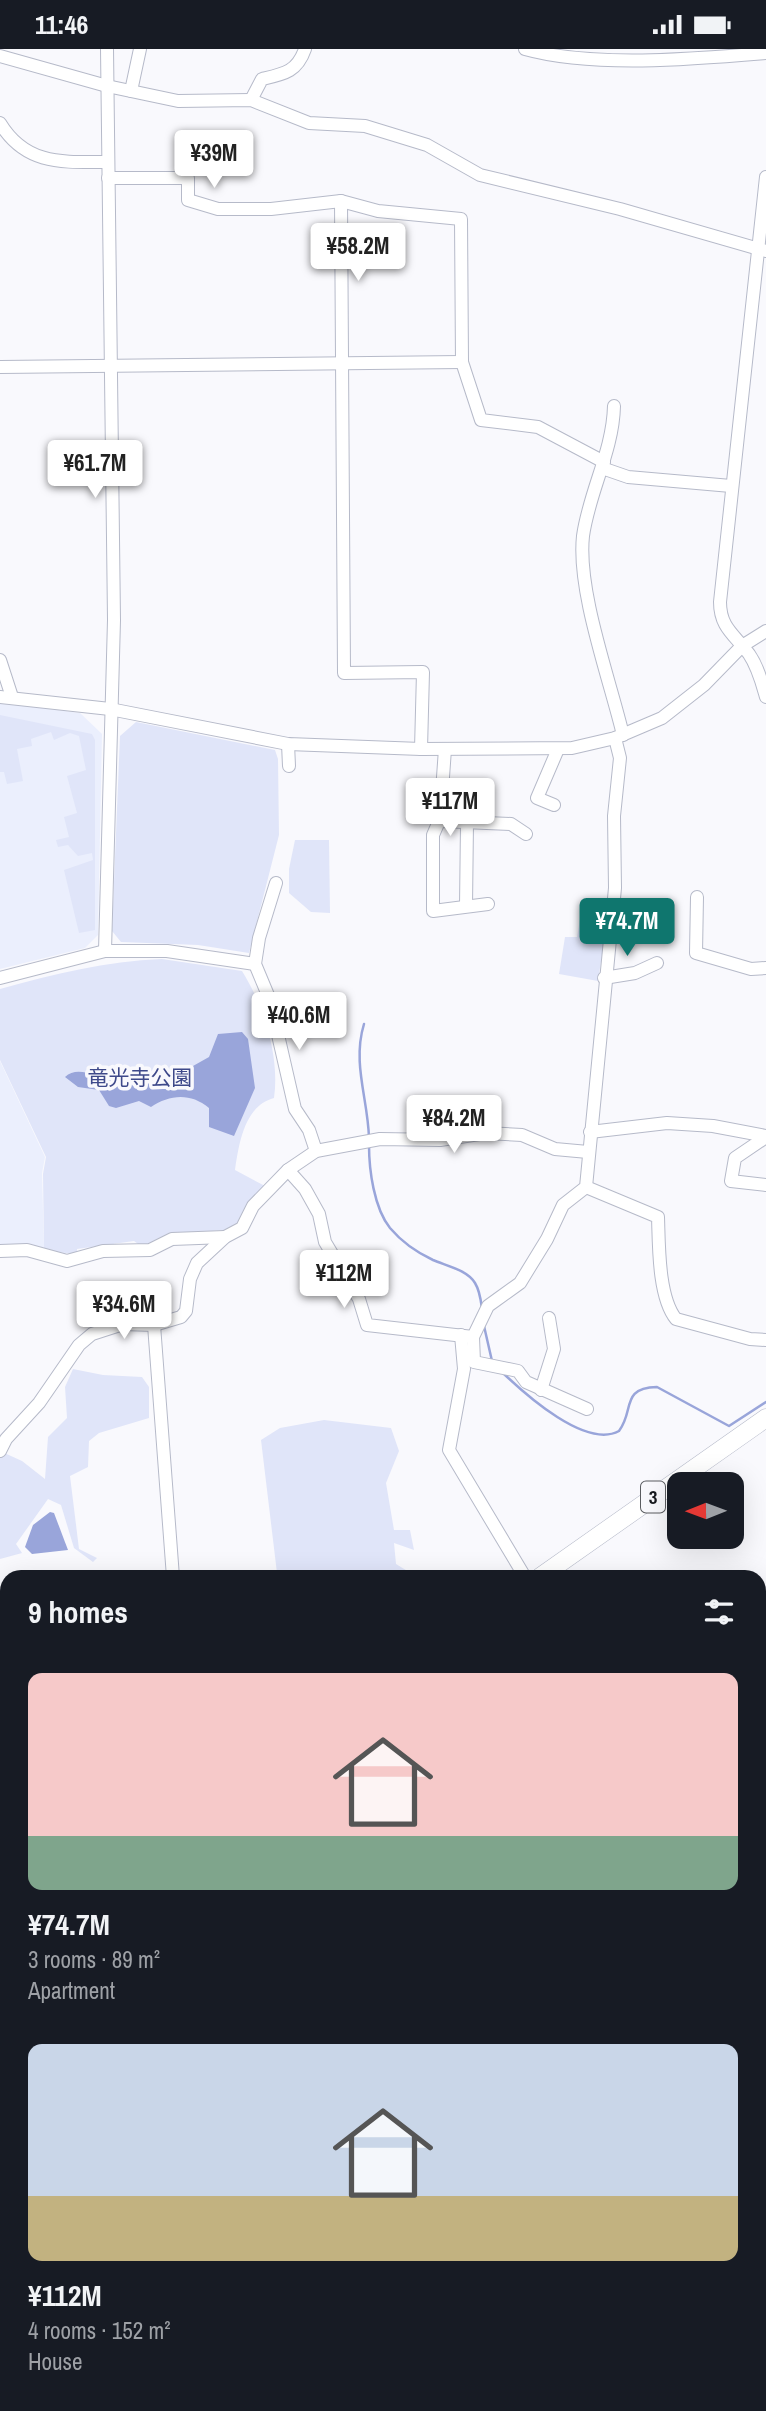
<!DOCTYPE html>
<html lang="en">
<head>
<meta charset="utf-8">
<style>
	:root { --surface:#171b24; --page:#242831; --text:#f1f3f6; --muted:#9ea1a6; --accent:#0f766e }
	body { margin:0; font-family:"Archivo Narrow","Noto Sans JP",sans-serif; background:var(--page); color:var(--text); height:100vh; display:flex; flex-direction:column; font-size:26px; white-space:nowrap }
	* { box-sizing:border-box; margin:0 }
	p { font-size:23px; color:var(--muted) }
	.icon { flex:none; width:38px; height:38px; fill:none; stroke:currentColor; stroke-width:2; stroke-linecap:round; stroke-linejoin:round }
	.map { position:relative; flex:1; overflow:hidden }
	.sheet { position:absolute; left:0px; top:1521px; width:766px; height:842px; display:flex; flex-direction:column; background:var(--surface); border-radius:21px 21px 0 0; box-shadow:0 7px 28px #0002 }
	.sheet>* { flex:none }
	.needle { width:46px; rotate:269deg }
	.buttons { position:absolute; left:667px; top:1423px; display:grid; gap:14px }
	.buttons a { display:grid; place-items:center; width:77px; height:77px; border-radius:14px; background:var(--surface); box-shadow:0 7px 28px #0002; font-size:35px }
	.price { position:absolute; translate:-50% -60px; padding:0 16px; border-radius:7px; background:#fff; color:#222; font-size:23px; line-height:46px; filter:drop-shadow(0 2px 4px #0008) }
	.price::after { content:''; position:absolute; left:50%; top:42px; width:21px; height:16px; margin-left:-10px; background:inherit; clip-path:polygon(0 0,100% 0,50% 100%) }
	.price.on { background:var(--accent); color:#fff }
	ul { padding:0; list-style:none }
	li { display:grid; align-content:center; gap:14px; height:371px; padding:0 28px }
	li span { display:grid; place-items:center; height:217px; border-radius:14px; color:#555 }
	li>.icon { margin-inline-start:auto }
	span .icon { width:126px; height:126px; fill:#fffc; stroke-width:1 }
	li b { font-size:30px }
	h2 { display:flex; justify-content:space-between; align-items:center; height:84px; padding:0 28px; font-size:30px }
	.status { display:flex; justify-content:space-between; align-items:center; height:49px; padding:0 35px; background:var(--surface); direction:ltr }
	.status svg { height:19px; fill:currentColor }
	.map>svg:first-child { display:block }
	.built { fill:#ebeffd }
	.green { fill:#e0e5f9 }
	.water { fill:#99a5da }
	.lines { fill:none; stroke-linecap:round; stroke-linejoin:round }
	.stream { stroke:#99a5da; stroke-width:2.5 }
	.minor-casing { stroke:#b6bac9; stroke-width:14 }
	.highway-casing { stroke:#b6bac9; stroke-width:19 }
	.minor { stroke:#fff; stroke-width:12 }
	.highway { stroke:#fff; stroke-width:18 }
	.labels { text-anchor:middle; stroke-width:7; stroke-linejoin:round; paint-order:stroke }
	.shield { fill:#f9f9fd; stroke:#5a5c60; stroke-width:2 }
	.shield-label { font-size:19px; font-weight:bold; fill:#16181d }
	.park-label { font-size:21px; fill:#3e498a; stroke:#f9f9fd }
</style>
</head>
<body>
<div class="status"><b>11:46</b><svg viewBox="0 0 49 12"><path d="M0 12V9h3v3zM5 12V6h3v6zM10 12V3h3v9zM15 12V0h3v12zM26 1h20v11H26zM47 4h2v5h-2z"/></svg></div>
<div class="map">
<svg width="766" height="2362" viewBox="0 0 766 2362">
	<rect width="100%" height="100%" fill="#f9f9fd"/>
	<g class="built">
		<polygon points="0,653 80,664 102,685 98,886 85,899 0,920"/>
		<polygon points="0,1012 45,1108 42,1124 44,1201 0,1198"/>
	</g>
	<g class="green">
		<polygon points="0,666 92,685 95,691 95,881 79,884 64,821 93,811 92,804 78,807 68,796 58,798 56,791 69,788 64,768 77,764 67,727 86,721 79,687 70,684 54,691 51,683 31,690 32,697 17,700 23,732 7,735 4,723 0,723"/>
		<polygon points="136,673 275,701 278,710 279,786 249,904 198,896 121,893 112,882 120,687"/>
		<polygon points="295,791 329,791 330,864 311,863 289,844 289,820"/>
		<polygon points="582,859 606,861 608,866 598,932 559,925 565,888 577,888"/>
		<path d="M162,910L242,922C264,957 280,1008 274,1049C244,1057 239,1095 235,1121L265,1137L240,1173L224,1181L175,1185L141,1197L134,1192L77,1200V1205L44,1202L43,1125L46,1108L0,1011V940C54,925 106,912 162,910Z"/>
		<polygon points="73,1320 103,1326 142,1328 149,1338 149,1369 99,1384 89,1392 88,1418 70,1427 79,1500 97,1509 93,1513 74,1499 61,1456 48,1450 16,1495 22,1504 0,1510 0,1402 22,1412 45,1430 48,1388 67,1369 65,1338"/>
		<polygon points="324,1371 391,1379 399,1402 386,1434 394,1481 410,1481 414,1501 394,1494 396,1515 409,1523 409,1528 324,1528 277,1524 261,1391 280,1379"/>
		<polygon points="7,1870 7,2022 0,2023 0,1871"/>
		<polygon points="760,2127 766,2129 766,2276 760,2289"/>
		<polygon points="0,2174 7,2177 7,2356 172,2356 179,2362 197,2359 202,2362 0,2362"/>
		<polygon points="300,2356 563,2356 562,2362 302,2362"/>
	</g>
	<g class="water">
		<path d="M242,983L248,990L255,1039L234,1087L209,1078V1059C190,1043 169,1046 151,1058L139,1052L116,1059L109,1057L99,1041L78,1038L65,1028C78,1015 98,1030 114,1029C125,1029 131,1028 142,1030L158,1020L177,1026L209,1008L218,985Z"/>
		<polygon points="50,1463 54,1464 68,1501 32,1505 25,1498 33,1476"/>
	</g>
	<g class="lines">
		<g class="stream">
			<path d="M364,975C352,1014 368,1050 369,1089"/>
			<path d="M369,1096C369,1121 374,1159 390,1179C401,1192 418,1204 433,1211C447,1217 467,1221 475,1234C480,1242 481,1252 482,1260"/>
			<polyline points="484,1277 492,1312"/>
			<path d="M503,1324C526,1346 586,1400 619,1382C635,1361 620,1339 657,1338L729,1377L766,1353"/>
		</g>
		<g class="minor-casing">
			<g id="minor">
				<path d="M525,0C593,19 695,10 766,4"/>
				<polyline points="0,7 107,37 178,52 251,51 309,74 365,77 427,96 480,126 620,160 766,202"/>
				<polyline points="131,42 140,0"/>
				<path d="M251,51L262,30C284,25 297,23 305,0"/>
				<path d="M0,74C26,117 64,113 108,113"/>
				<path d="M766,128L720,553C720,579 735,586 749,605C758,618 762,634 766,648"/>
				<polyline points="108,129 188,129 188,151 218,160 271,160 341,152 378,162 461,170 462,313 481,371 538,378 604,413"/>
				<polyline points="341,152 344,624 423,623 421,700"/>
				<polyline points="0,318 462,313"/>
				<path d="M614,357C613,402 589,443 583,487C577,542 610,631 623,686"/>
				<polyline points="602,419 628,428 731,437"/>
				<polyline points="0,611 12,648"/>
				<polyline points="0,648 110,660 288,695 421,700 572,699 615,689 662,669 704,636 742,597 766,582"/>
				<polyline points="288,695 289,717"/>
				<polyline points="445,700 440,770 433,786 433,862 488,855"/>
				<polyline points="554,756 537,749 558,700"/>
				<polyline points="440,772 511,775 526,785"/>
				<polyline points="276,834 259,889 255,915 270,951 295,1060 309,1081 316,1102"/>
				<polyline points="697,848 696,904 751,920 766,919"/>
				<polyline points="466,857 467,774"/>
				<polyline points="105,902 114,571 107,0"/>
				<polyline points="0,929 105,902 167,902 255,915"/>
				<polyline points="604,929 635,924 657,914"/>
				<polyline points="590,1083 667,1074 713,1077 766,1087"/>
				<polyline points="766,1088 735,1109 731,1132 766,1136"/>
				<polyline points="288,1121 305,1140 319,1165 325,1193 359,1250 367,1276 473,1288"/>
				<path d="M586,1138L658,1168C659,1195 658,1248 676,1270L750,1290L766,1291"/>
				<polyline points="0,1202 27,1201 67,1212 103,1202 150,1201 172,1190 225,1188"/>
				<polyline points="154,1276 173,1528"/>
				<polyline points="461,1286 464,1320 449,1401 525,1528"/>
				<polyline points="541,1341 554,1300 549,1269"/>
				<polyline points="587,1360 526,1333 518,1322 474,1313 473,1288 488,1257 520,1234 547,1190 563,1156 586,1138 615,839 614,767 620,709 615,689"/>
				<polyline points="0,1402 6,1390 39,1354 79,1296 92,1285 123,1275 154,1276 181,1268 186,1262 190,1230 197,1214 225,1188 242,1179 253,1157 288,1121 316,1102 380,1090 440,1091 486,1084 522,1086 555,1100 588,1103"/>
				<polyline points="0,1734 7,1734"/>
				<polyline points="760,1921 766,1922"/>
				<polyline points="760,2096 766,2096"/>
				<polyline points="0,2153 7,2150"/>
				<polyline points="0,2192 7,2190"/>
				<polyline points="77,2362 78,2356"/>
			</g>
		</g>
		<g class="highway-casing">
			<g id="highway">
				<polyline points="540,1528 766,1369"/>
				<polyline points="0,1613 7,1609"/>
			</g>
		</g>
		<use href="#minor" class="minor"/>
		<use href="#highway" class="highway"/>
	</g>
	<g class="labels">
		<rect class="shield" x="641" y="1432.5" width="24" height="31" rx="5"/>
		<g class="shield-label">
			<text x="653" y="1455">3</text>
		</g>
		<g class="park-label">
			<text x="140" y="1036">竜光寺公園</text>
		</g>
	</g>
</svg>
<div class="buttons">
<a><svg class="needle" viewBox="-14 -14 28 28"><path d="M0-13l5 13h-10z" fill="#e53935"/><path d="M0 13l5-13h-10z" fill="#9ea1a6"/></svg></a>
</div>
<b class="price" style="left:214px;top:141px">¥39M</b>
<b class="price" style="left:358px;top:234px">¥58.2M</b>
<b class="price" style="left:95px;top:451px">¥61.7M</b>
<b class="price" style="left:450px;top:789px">¥117M</b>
<b class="price on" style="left:627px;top:909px">¥74.7M</b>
<b class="price" style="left:299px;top:1003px">¥40.6M</b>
<b class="price" style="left:454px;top:1106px">¥84.2M</b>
<b class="price" style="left:344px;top:1261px">¥112M</b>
<b class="price" style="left:124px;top:1292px">¥34.6M</b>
<section class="sheet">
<h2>9 homes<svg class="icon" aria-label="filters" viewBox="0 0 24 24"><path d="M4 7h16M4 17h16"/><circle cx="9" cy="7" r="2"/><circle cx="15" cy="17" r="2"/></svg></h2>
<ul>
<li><span style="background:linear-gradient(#f6c9c9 75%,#7fa58c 0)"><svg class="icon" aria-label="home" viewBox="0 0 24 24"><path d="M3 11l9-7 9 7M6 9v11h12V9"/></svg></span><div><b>¥74.7M</b><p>3 rooms · 89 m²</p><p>Apartment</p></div></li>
<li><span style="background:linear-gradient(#c9d6e8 70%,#c2b280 0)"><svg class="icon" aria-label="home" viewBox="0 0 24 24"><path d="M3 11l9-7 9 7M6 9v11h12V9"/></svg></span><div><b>¥112M</b><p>4 rooms · 152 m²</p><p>House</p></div></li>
</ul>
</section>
</div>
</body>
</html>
